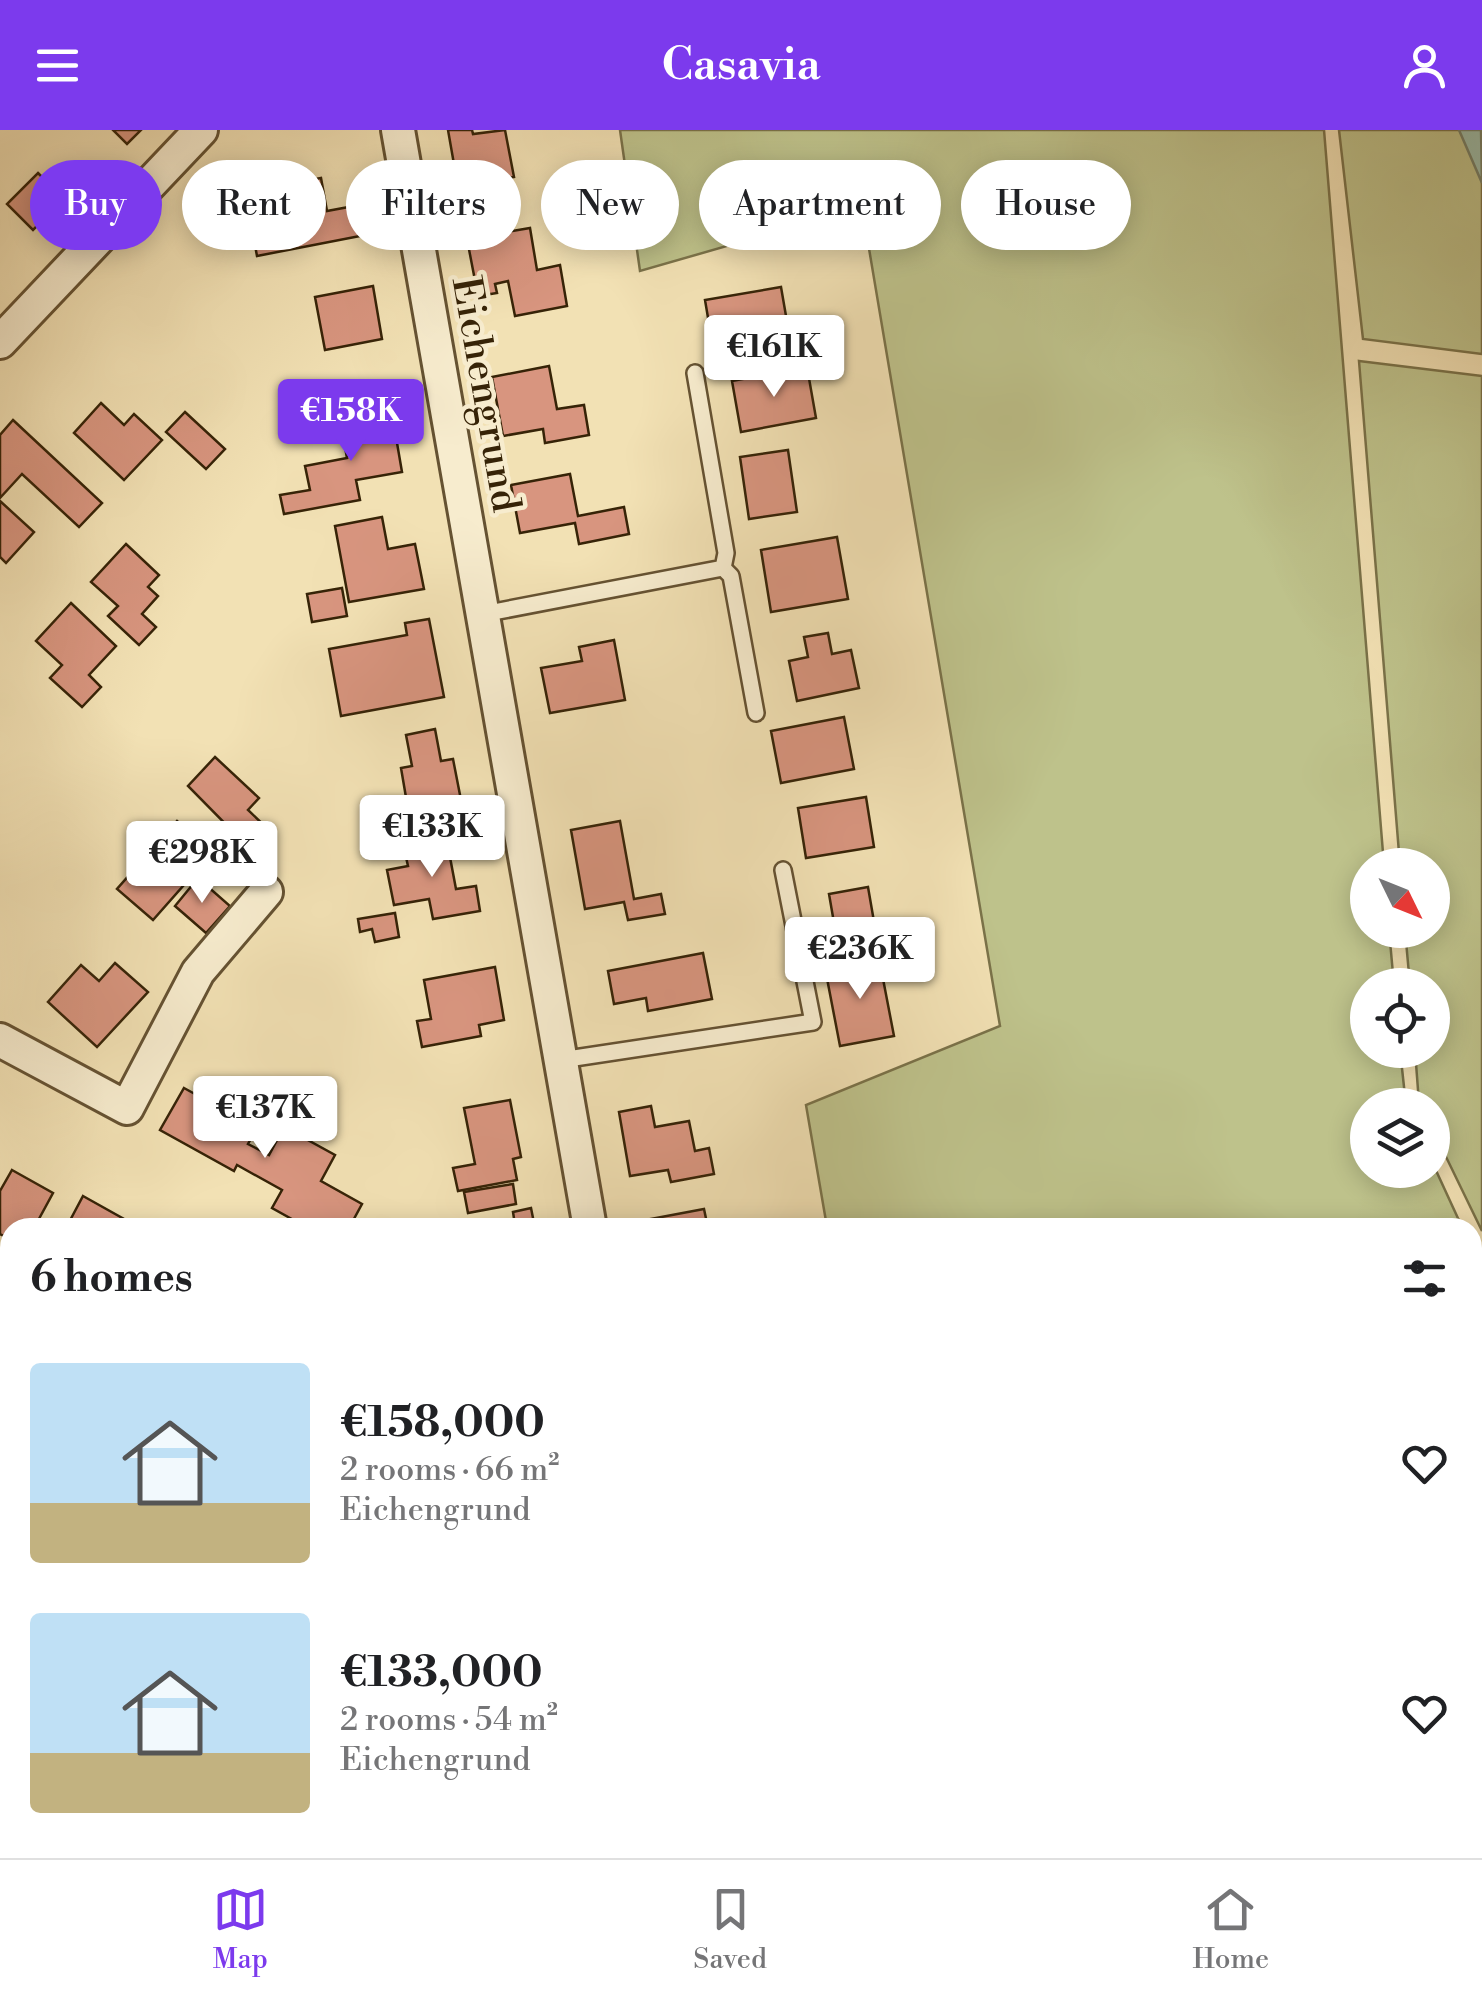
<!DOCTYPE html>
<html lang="en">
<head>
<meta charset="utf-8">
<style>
	:root { --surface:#fff; --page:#f2f2f2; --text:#202124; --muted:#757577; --line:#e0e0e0; --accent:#7c3aed }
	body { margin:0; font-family:"Libre Bodoni",serif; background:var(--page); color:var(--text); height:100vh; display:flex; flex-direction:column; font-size:38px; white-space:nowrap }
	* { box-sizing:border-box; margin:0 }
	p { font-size:32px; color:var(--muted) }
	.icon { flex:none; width:55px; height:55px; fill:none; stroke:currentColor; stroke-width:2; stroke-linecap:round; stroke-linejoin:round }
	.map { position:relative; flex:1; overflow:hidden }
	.panel { position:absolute; left:0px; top:1088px; width:1482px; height:642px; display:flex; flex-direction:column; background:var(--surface); border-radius:30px 30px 0 0; box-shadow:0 5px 25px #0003 }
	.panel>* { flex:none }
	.banner { position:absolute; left:30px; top:30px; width:1422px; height:90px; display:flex; gap:20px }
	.needle { width:65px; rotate:133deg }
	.fabs { position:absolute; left:1350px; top:718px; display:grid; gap:20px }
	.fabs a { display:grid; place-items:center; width:100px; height:100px; border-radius:50%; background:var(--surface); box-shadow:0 5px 25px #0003; font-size:50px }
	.price { position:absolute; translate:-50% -85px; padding:0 22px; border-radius:10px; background:#fff; color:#222; font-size:32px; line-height:65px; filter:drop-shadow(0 2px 5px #0008) }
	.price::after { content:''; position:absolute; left:50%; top:60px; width:30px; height:22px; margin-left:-15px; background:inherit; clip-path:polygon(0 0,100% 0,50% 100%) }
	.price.selected { background:var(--accent); color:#fff }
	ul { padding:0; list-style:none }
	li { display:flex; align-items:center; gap:30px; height:250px; padding:0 30px }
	li span { display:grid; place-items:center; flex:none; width:280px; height:200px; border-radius:10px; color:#555 }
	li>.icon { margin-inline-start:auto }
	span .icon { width:120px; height:120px; fill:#fffc; stroke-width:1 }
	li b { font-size:42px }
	h2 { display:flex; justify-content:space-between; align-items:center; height:120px; padding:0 30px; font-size:42px }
	.chip { padding:0 35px; border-radius:45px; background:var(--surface); box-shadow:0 5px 25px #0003; font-size:35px; line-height:90px }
	.chip.selected { background:var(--accent); color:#fff }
	header { display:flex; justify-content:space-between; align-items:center; height:130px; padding:0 30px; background:var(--accent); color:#fff; font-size:45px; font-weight:600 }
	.tab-bar { display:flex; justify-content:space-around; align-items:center; height:140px; border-top:2px solid var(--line); background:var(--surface); font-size:28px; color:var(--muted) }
	.tab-bar a { display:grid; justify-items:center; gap:5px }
	.tab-bar .selected { color:var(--accent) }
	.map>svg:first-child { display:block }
	.green { fill:#bec28b; stroke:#7a7249; stroke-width:2.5 }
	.water { fill:#9bbeac; stroke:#73806a; stroke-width:2.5 }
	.building { fill:#d8957f; stroke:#362307; stroke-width:2.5 }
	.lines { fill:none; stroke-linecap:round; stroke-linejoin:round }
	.lane-casing { stroke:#655232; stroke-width:20 }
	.street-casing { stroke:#655232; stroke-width:38 }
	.path { stroke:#362307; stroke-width:5; stroke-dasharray:8 5; stroke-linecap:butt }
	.lane { stroke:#f7ecce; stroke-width:15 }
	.street { stroke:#f7ecce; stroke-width:32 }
	.labels { text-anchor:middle; stroke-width:9; stroke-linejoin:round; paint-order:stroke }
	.street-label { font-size:40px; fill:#362307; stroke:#f7ecce }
</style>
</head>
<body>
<header><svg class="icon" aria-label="menu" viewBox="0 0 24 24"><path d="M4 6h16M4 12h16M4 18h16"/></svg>Casavia<svg class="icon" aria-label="person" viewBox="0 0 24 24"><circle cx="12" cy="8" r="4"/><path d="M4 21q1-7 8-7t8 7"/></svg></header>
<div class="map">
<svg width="1482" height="1728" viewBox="0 0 1482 1728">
	<rect width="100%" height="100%" fill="#f2e1b4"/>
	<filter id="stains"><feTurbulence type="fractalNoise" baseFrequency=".002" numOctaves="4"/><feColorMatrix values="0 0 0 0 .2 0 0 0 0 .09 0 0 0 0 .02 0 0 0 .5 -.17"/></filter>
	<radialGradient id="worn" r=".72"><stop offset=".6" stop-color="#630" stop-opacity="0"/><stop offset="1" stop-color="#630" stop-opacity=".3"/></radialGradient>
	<g class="green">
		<polygon points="620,0 1324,0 1384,735 1368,735 1368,800 1389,800 1394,855 1368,855 1368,920 1400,920 1406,975 1368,975 1368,1040 1432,1040 1433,1034 1462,1097 827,1097 806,975 1000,896 862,77 640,141"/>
		<polygon points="1339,0 1482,0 1482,224 1363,209"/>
		<polygon points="1359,231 1482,246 1482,1101 1433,1000 1432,975 1419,973 1415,920 1432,920 1432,855 1410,855 1405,800 1432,800 1432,735 1400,735"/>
		<polygon points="1473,1121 1482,1141 1482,1728 0,1728 0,1237 10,1242 10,1720 1472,1720"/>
	</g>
	<polygon class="water" points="1459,0 1481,0 1482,53"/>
	<g class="building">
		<polygon points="113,0 141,0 127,14"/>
		<polygon points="448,0 472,0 473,4 505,0 514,47 458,57"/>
		<polygon points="38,43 64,69 33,100 7,74"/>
		<polygon points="321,48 327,81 354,76 360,106 257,126 245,62"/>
		<polygon points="530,98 537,140 560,135 567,176 515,186 508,151 495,154 497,163 478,166 467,109"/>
		<polygon points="373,156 382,209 325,220 315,167"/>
		<polygon points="781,157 790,209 714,223 705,170"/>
		<polygon points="549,236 557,279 584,275 589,305 545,313 543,299 503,306 492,247"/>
		<polygon points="807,237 816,288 741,302 732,251"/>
		<polygon points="390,272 402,342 356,350 360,370 284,384 280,365 310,360 305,336 347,328 343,306 365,302 361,277"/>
		<polygon points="101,273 124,295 134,284 162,310 124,350 74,303"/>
		<polygon points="185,282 225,319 206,339 166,302"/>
		<polygon points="13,290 102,373 79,397 22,344 0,368 0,305"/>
		<polygon points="788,320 797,382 749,389 740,327"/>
		<polygon points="570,344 578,386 624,377 629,404 579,414 575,393 520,403 511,355"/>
		<polygon points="0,371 34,402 6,433 0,427"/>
		<polygon points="382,387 388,419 415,414 424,459 349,472 335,396"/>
		<polygon points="837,407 848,469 771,482 761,420"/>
		<polygon points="126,414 159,445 148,457 158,466 142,484 156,497 139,515 108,486 118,476 91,452"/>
		<polygon points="342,458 347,486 312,492 307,464"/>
		<polygon points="71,473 116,516 89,545 101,557 82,577 50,548 62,535 36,511"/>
		<polygon points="429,489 444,567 341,586 329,519 407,505 405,493"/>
		<polygon points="828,503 832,524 851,520 859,558 797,571 789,531 808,527 804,507"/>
		<polygon points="614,510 625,570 550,583 541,538 582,531 579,517"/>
		<polygon points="844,587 854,639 781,653 771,601"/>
		<polygon points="435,599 441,631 453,629 461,670 449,672 451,682 423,687 421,677 408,679 401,638 412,636 406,605"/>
		<polygon points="215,627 259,668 248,680 269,700 251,720 188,656"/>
		<polygon points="866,667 874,717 806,728 798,678"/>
		<polygon points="177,691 213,722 153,790 117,759"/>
		<polygon points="620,691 634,769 661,764 665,784 628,790 624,772 585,779 571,700"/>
		<polygon points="446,706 456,759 476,756 480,781 433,789 429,769 394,775 387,740 408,736 403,714"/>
		<polygon points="198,748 230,776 206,803 175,776"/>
		<polygon points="868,757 877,809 838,816 829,764"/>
		<polygon points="395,783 399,807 375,812 372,799 360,802 358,789"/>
		<polygon points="703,823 712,869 648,881 646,868 614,874 608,841"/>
		<polygon points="879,828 894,906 840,916 825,838"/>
		<polygon points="115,833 148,862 97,917 48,872 81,835 99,851"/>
		<polygon points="495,837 504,890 479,895 481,906 422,917 417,891 431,889 424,850"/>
		<polygon points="184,958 257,998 248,1014 269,1025 284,997 335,1025 321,1051 362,1074 349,1098 308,1098 272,1078 282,1060 237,1035 234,1041 160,1000"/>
		<polygon points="510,970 521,1027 513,1029 517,1050 458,1061 453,1038 475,1034 464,978"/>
		<polygon points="651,976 655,997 689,991 695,1021 709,1018 714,1044 671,1052 668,1040 630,1046 619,982"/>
		<polygon points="12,1040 53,1063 34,1098 10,1098 10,1109 0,1104 0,1061"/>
		<polygon points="513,1054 516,1074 468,1083 464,1062"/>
		<polygon points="83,1066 124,1089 119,1098 66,1098"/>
		<polygon points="531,1078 535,1098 500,1098 515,1095 513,1082"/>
		<polygon points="704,1079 708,1098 641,1098 640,1091"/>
	</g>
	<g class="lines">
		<g class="lane-casing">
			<g id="lane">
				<polyline points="723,438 731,446 756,583"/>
				<polyline points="483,484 723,438 726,423 695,243"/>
				<polyline points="561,930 813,892 783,740"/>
			</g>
		</g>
		<g class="street-casing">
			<g id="street">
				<polyline points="398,0 590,1098"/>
				<polyline points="0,212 201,0"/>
				<polyline points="0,910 127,978 198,842 266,762"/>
				<polyline points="0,1198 10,1203"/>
			</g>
		</g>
		<g class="path">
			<polyline points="1472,1304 1482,1303"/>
			<polyline points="10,1426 10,1452"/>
			<polyline points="0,1544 10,1528"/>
			<polyline points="1472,1663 1482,1662"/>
			<polyline points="673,1720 679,1728"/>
			<polyline points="608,1728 612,1720"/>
			<polyline points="1284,1728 1294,1720"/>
		</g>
		<use href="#lane" class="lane"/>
		<use href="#street" class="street"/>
	</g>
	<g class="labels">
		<g class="street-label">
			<text transform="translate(487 264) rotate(80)" y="14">Eichengrund</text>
		</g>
	</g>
	<rect width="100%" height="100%" filter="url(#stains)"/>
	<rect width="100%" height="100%" fill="url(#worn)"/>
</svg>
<div class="fabs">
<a><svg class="needle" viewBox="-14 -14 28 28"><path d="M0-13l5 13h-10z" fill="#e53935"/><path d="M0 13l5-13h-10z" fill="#757577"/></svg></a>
<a><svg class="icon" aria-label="locate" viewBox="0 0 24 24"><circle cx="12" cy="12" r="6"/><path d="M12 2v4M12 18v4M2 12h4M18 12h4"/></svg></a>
<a><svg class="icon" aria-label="layers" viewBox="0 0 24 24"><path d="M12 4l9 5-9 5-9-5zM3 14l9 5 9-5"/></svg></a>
</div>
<b class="price" style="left:774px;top:270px">€161K</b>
<b class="price selected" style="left:351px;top:334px">€158K</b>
<b class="price" style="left:432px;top:750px">€133K</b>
<b class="price" style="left:202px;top:776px">€298K</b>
<b class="price" style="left:860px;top:872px">€236K</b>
<b class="price" style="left:265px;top:1031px">€137K</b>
<div class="banner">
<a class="chip selected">Buy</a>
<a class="chip">Rent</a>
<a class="chip">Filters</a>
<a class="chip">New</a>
<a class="chip">Apartment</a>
<a class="chip">House</a>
</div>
<section class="panel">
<h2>6 homes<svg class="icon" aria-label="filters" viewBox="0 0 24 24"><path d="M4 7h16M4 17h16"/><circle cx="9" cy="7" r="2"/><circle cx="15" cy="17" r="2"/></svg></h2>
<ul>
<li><span style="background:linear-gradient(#bfe0f5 70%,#c2b280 0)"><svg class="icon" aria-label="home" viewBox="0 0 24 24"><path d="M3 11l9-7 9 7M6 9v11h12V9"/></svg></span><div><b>€158,000</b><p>2 rooms · 66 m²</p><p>Eichengrund</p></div><svg class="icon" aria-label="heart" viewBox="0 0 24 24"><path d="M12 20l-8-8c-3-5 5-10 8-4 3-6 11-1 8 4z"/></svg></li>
<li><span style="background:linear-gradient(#bfe0f5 70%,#c2b280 0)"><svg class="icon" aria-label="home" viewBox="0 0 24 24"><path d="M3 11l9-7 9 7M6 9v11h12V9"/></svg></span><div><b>€133,000</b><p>2 rooms · 54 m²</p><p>Eichengrund</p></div><svg class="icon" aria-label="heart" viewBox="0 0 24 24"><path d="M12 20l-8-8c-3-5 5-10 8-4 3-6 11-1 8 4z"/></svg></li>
</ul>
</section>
</div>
<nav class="tab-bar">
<a class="selected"><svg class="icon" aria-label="map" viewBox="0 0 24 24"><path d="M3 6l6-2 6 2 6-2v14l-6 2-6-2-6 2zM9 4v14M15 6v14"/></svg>Map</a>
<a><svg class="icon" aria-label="saved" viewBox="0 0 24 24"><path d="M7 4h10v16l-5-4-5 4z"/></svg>Saved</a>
<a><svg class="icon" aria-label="home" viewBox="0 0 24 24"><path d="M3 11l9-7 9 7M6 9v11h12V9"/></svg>Home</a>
</nav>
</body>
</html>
